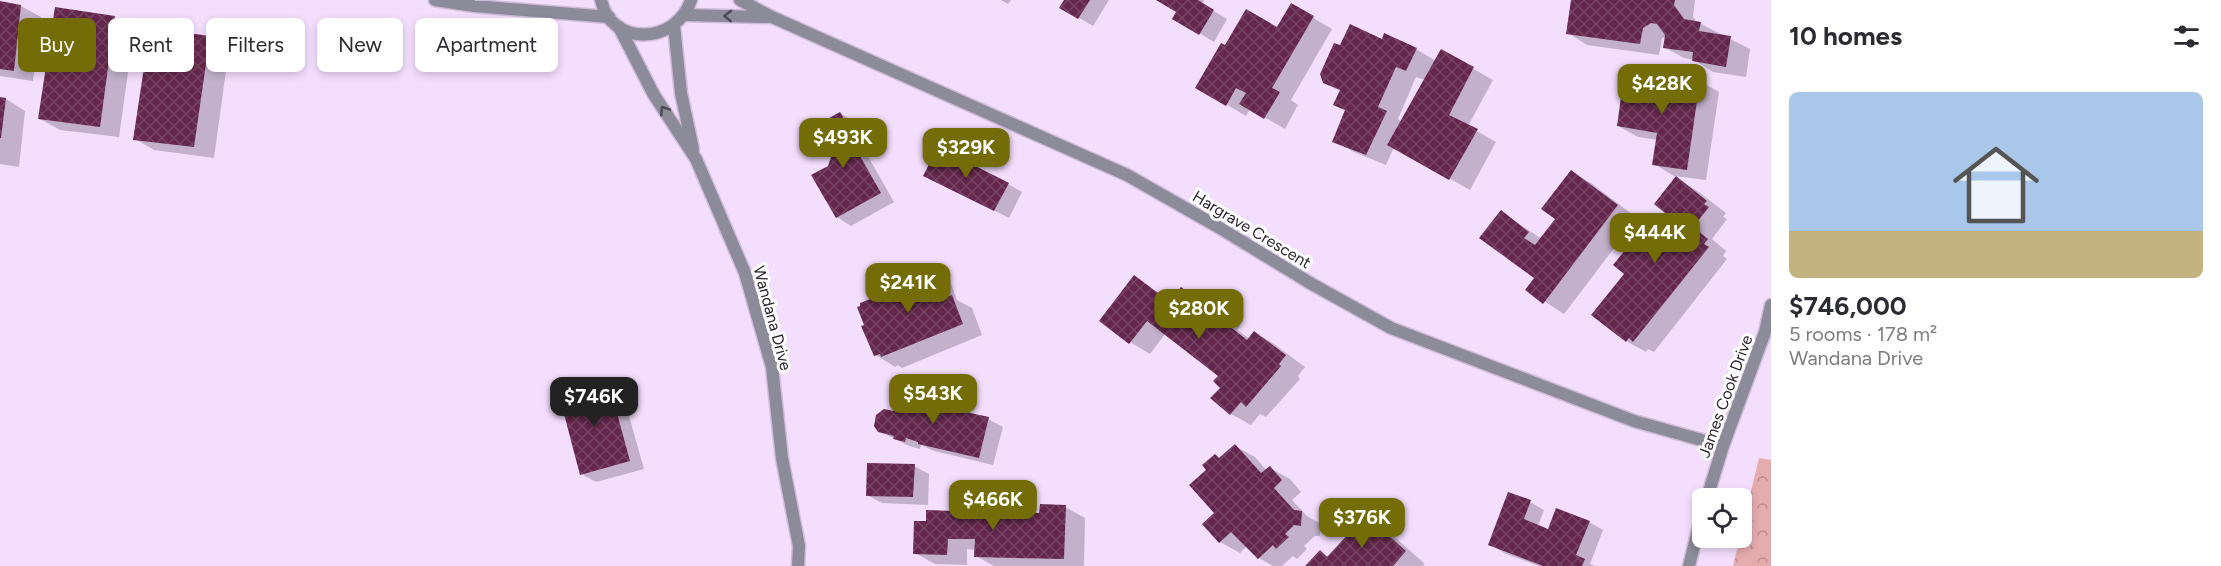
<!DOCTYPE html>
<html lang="en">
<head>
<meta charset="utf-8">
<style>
	:root { --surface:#fff; --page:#f7f7f7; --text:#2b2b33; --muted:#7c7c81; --line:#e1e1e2; --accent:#746c07 }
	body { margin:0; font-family:Figtree,sans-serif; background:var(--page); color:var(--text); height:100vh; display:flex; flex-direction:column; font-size:22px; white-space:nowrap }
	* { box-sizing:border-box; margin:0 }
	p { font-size:20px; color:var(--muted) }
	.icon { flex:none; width:33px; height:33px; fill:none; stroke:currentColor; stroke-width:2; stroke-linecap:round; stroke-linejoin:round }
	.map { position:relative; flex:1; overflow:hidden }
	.side { display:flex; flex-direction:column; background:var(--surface); width:450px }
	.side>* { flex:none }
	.hud { position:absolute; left:18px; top:18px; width:570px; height:54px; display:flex; gap:12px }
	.controls { position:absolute; left:1692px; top:488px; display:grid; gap:12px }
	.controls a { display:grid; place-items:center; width:60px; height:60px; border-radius:9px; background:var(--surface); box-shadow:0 3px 9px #0003; font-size:30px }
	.price { position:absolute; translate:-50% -51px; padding:0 14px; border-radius:12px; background:var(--accent); color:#fff; font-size:20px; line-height:39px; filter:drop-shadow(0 2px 3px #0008) }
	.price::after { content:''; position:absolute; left:50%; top:36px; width:18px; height:14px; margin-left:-9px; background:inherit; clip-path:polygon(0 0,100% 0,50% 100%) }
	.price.active { background:#222; color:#fff }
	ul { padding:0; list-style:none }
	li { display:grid; align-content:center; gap:12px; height:318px; padding:0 18px }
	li+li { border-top:2px solid var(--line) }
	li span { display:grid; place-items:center; height:186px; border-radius:9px; color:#555 }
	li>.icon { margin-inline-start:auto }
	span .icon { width:108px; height:108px; fill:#fffc; stroke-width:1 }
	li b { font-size:26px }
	h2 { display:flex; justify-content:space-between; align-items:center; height:72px; padding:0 18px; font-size:26px }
	.tag { padding:0 21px; border-radius:9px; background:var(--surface); box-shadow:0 3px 9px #0003; font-size:21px; line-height:54px }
	.tag.active { background:var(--accent); color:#fff }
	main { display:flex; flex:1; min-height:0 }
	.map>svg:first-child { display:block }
	.park { fill:url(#park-crowns) }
	.shadow { fill:#0003; fill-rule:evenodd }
	.building { fill:url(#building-cross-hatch) }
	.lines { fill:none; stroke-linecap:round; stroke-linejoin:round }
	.minor-casing { stroke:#d0bcd9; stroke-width:15 }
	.tertiary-casing { stroke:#d0bcd9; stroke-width:15 }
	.minor { stroke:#8b8b99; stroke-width:12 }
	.tertiary { stroke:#8b8b99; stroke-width:12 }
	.oneway { stroke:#4d4754 }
	.labels { text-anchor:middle; stroke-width:6; stroke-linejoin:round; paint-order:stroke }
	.street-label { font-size:16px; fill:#2b232f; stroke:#fff }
</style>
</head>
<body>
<main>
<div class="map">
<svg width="1771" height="566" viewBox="0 0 1771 566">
	<defs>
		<pattern id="park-crowns" width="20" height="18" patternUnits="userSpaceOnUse" patternTransform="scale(1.5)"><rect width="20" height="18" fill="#e5acaf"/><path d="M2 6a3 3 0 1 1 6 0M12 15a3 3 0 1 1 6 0" fill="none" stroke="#ba8c8f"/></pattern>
		<pattern id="building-cross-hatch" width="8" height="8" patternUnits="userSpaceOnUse" patternTransform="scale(1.5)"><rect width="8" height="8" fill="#65274d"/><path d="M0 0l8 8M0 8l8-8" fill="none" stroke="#774564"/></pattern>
	</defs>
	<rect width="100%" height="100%" fill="#f4defe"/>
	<polygon class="park" points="1759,458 1771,460 1771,566 1733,566"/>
	<g class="shadow">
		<polygon points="1001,0 1011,0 1008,4"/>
		<polygon points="1066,0 1109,0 1093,26 1061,7"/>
		<polygon points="1159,0 1204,0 1202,4 1227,19 1214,42 1174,18 1178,11"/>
		<polygon points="1572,0 1695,0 1693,17 1697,22 1750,49 1746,77 1713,72 1694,60 1684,58 1664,47 1666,36 1662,39 1659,55 1587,45 1568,33"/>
		<polygon points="0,2 21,6 41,17 33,81 0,76"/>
		<polygon points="1291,5 1332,29 1291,100 1298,105 1285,129 1250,109 1246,116 1197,87 1226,47 1278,29"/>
		<polygon points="114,17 134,29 119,137 60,130 40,119"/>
		<polygon points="209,38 229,49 214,158 154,150 135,139"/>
		<path d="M1382,41L1416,49L1436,61L1442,51L1493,80L1468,126L1496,142L1470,190L1394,147L1386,165L1354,152L1334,141L1346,111L1335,105L1341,91L1324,82L1341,48ZM1416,77L1425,80L1402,122L1398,119Z"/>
		<polygon points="1700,81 1719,92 1706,180 1674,176 1654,164 1658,140 1638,137 1618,126 1657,82"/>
		<polygon points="0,98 6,99 25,111 19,167 0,164"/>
		<polygon points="840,113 855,122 870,148 865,151 894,202 851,226 837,217 833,157"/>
		<polygon points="1571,172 1591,183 1637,218 1564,314 1527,290 1536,278 1501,212 1542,239 1557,219"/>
		<polygon points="1676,178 1696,190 1726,213 1723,217 1727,219 1712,239 1726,251 1723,256 1727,259 1654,352 1648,349 1646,352 1626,341 1626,273 1638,236 1651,243 1673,217"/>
		<polygon points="940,183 1008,184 1022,192 1009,218"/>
		<polygon points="930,270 950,281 957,300 972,308 982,335 902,368 898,365 895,367 876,355 896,291"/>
		<polygon points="1134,277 1172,302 1181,289 1222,312 1240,326 1237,330 1250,339 1255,333 1274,344 1305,367 1298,376 1300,379 1266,417 1260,414 1251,425 1231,414 1213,398 1222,387 1220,376 1166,333 1150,354 1130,342"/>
		<polygon points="598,379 613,388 616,399 626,405 644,469 596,482 581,474 573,408"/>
		<polygon points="926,394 940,402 939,408 988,419 1003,427 993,465 934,451 921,445 920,449 909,446 879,431 895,413"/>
		<polygon points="1235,446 1255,457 1267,471 1270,468 1290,479 1301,492 1292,500 1307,516 1321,524 1320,536 1315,536 1304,546 1307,549 1297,559 1293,556 1282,566 1273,566 1259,558 1247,546 1240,553 1220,542 1216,513 1220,459"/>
		<polygon points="914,466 929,474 928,505 882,503 867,495"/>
		<polygon points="983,493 1002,504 1002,518 1018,520 1065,507 1085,518 1084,566 994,566 976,556 976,550 967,549 967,565 935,564 915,553 928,523 956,513"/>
		<polygon points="1530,502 1544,510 1538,526 1549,531 1589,522 1603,530 1590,564 1595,566 1539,566 1504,553 1490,544"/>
		<polygon points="1369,520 1388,531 1425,564 1422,566 1307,566 1320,552 1329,557"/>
	</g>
	<g class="building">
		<polygon points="1064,0 1090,0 1078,19 1059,8"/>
		<polygon points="1156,0 1198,0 1214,10 1199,35 1172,19 1176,12"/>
		<polygon points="1571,0 1675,0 1674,5 1684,19 1701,22 1699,31 1731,36 1726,67 1692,61 1693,52 1663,48 1665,35 1657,24 1651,23 1643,28 1640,44 1566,34"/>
		<polygon points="0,1 21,5 14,71 0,69"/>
		<polygon points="1291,3 1314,16 1272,88 1280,92 1264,119 1239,104 1246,93 1236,88 1226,106 1195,88 1221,43 1225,45 1246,9 1277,27"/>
		<polygon points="55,7 115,16 100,127 38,119"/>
		<polygon points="1350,24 1382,39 1384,33 1417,48 1406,71 1396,67 1378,107 1387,111 1366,155 1332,142 1345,110 1333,105 1340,90 1323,83 1320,74 1334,43 1340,45"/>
		<polygon points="150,28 210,36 194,147 133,140"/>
		<polygon points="1441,49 1474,67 1449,115 1478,129 1449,180 1387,145"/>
		<polygon points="1657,73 1700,80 1687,170 1652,165 1657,133 1617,126 1624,76 1656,80"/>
		<polygon points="0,97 6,98 1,138 0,138"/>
		<polygon points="840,112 856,140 852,142 881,193 836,218 811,175 828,166 831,157 813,127"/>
		<polygon points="938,147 1009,183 994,211 923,176"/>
		<polygon points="1571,170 1618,205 1543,304 1525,290 1534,278 1479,238 1501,210 1529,232 1524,238 1535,245 1555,219 1541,209"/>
		<polygon points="1676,176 1707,201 1704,204 1709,207 1693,227 1708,239 1704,244 1709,247 1633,342 1629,338 1626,342 1591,315 1624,274 1613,265 1638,234 1649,243 1670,217 1654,204"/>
		<polygon points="930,268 942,299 952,295 963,324 881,357 880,354 874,356 861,326 864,325 857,307 860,306 860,303 894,290 891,282"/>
		<polygon points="1134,275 1170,302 1181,287 1200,302 1202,299 1222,314 1219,318 1247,340 1254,331 1286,355 1279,364 1281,366 1246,407 1241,402 1230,415 1210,398 1220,388 1213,381 1218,376 1147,321 1129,344 1099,321"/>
		<polygon points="599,378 604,397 612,395 630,461 580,475 563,410 571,407 566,386"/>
		<polygon points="900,387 927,393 924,403 989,417 979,458 918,444 918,442 906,438 905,442 893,439 894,436 878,432 874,426 876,415 884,409 894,411"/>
		<polygon points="1235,444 1261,473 1270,466 1282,480 1274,488 1294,510 1302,511 1301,526 1294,525 1285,534 1289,537 1276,549 1273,545 1258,559 1231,532 1219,543 1202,524 1214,513 1189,485 1206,470 1202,465 1215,454 1219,458"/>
		<polygon points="867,463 915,464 913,497 866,496"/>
		<polygon points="955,491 983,491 983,512 993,512 999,518 1017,518 1022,512 1039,513 1040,504 1066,505 1064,559 974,557 975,539 948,539 947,555 913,554 914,521 926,521 926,510 955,511"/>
		<polygon points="1508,492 1531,500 1524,519 1548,529 1556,508 1590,521 1576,555 1585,559 1582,566 1543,566 1488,545"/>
		<polygon points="1369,518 1406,551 1393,566 1305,566 1320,550 1327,557 1361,520 1364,523"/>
	</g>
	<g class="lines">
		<g class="minor-casing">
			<g id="minor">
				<polyline points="435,0 474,6 609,17"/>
				<polyline points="740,0 772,17 1127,175 1220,228 1310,283 1391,328 1634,421 1723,446"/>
				<polyline points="684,15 768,17"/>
				<polyline points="1707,498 1723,446 1765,332 1771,305"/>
				<polyline points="1689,566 1702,514"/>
			</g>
		</g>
		<g class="tertiary-casing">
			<g id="tertiary">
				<path d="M601,0C611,48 677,44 691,0"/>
				<polyline points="674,26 681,93 693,149"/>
				<polyline points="619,27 654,95 696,159 745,273 772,367 782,458 799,546 798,566"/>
			</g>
		</g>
		<use href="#minor" class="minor"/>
		<use href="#tertiary" class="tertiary"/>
	</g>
	<defs><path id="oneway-chevron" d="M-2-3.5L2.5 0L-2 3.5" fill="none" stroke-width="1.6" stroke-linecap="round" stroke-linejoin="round" transform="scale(1.5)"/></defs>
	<g class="oneway">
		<use href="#oneway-chevron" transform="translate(728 16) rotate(-179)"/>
		<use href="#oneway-chevron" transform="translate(664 110) rotate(-123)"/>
	</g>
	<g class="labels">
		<g class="street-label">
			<text transform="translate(1252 229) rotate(31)" y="6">Hargrave Crescent</text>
			<text transform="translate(773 318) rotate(75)" y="6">Wandana Drive</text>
			<text transform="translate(1725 396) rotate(-70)" y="6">James Cook Drive</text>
		</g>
	</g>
</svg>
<div class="controls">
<a><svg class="icon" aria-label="locate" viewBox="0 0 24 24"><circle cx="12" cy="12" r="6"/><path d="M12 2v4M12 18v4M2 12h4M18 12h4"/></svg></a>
</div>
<b class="price" style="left:1662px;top:115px">$428K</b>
<b class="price" style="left:843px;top:169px">$493K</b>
<b class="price" style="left:966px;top:179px">$329K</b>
<b class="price" style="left:1655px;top:264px">$444K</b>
<b class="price" style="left:908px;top:314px">$241K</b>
<b class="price" style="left:1199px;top:340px">$280K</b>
<b class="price" style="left:933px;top:425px">$543K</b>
<b class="price active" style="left:594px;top:428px">$746K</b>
<b class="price" style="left:993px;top:531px">$466K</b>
<b class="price" style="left:1362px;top:549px">$376K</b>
<div class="hud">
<a class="tag active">Buy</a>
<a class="tag">Rent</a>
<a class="tag">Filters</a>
<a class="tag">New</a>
<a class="tag">Apartment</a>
</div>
</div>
<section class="side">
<h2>10 homes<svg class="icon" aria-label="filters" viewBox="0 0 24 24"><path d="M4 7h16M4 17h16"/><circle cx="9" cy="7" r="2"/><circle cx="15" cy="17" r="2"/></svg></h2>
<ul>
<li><span style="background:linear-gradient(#a9c7e8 75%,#c2b280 0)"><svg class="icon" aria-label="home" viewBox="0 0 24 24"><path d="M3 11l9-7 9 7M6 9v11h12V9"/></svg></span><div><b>$746,000</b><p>5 rooms · 178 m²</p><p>Wandana Drive</p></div></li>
</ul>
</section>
</main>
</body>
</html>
